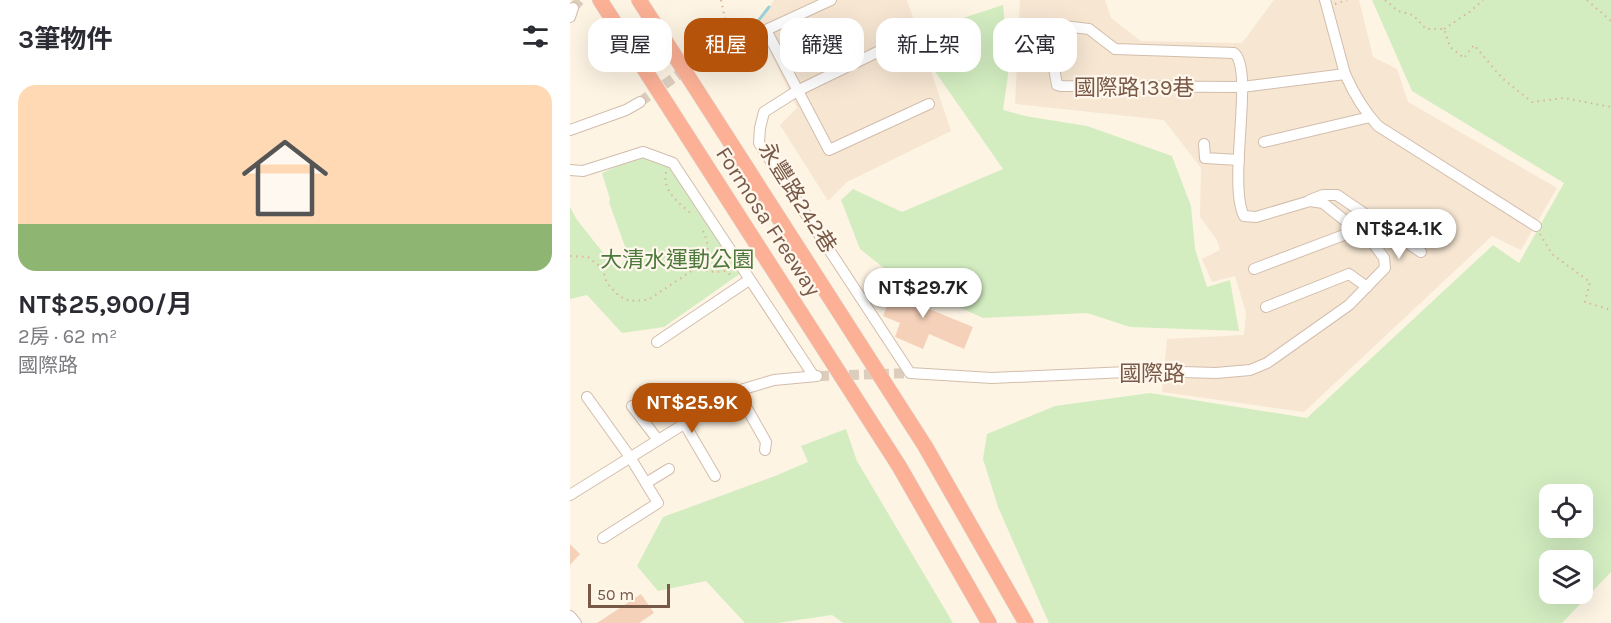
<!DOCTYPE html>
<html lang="zh-TW">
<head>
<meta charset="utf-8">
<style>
	:root { --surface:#fff; --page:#f7f7f7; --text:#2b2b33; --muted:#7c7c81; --accent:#b45309 }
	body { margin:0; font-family:Karla,"Noto Sans TC",sans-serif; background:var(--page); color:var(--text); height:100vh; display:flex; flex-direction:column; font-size:22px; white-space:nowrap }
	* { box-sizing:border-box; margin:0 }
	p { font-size:20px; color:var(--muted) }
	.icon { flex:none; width:33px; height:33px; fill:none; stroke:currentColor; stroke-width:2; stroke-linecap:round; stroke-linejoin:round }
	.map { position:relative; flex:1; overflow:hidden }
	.drawer { display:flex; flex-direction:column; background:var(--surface); width:570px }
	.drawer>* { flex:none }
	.top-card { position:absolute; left:18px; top:18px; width:570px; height:54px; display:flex; gap:12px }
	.fabs { position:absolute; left:969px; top:484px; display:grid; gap:12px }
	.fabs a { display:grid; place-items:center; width:54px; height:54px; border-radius:12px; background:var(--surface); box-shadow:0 6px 24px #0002; font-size:30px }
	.scale { position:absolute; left:18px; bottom:15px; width:82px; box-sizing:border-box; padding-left:6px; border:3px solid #785947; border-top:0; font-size:16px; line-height:21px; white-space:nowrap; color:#785947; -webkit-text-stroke:4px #fff7ec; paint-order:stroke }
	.price { position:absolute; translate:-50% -51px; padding:0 14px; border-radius:21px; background:#fff; color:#222; font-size:20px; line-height:39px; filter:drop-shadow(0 2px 3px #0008) }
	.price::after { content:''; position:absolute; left:50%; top:36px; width:18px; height:14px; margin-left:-9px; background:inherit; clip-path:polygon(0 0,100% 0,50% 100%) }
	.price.active { background:var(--accent); color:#fff }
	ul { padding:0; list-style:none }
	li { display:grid; align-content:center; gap:12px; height:318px; padding:0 18px }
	li span { display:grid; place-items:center; height:186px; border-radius:18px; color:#555 }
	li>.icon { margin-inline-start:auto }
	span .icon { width:108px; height:108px; fill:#fffc; stroke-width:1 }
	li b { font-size:26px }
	h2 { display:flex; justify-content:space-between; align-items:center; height:72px; padding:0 18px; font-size:26px }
	.pill { padding:0 21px; border-radius:18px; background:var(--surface); box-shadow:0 6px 24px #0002; font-size:21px; line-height:54px }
	.pill.active { background:var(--accent); color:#fff }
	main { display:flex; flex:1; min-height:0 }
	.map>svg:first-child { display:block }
	.residential { fill:#f6e6d2 }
	.green { fill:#d3edc1; fill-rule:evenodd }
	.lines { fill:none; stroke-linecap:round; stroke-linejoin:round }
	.stream { stroke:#9cd1db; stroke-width:3 }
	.building { fill:#f5d1b9 }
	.minor-tunnel { stroke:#dccdbd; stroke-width:10; stroke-dasharray:10 5; stroke-linecap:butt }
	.minor-casing { stroke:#d2bdac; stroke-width:12 }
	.highway-casing { stroke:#dcd4cf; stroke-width:16 }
	.path { stroke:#dab59c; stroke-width:2; stroke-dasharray:1.5 4.5; stroke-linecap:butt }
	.minor { stroke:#fff; stroke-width:10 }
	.highway { stroke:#fcb196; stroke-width:15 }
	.labels { text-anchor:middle; stroke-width:4.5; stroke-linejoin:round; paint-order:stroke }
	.street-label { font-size:22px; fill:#785947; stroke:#fff7ec }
	.park-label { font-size:22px; fill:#4d793c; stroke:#fff7ec }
</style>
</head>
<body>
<main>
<section class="drawer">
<h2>3筆物件<svg class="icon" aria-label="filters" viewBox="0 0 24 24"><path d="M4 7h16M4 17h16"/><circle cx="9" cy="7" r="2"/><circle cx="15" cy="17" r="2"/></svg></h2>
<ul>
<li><span style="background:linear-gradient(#ffd9b3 75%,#8fb573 0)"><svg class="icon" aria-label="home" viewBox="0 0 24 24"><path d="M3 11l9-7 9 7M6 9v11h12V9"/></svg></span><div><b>NT$25,900/月</b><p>2房 · 62 m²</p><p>國際路</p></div></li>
</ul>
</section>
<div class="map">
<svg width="1041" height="623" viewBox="0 0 1041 623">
	<rect width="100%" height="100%" fill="#fef4e4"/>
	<g class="residential">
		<polygon points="204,0 337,0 381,131 277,182 258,201 210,125 227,108 188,27"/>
		<polygon points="450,0 535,0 541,18 571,41 672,43 704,0 789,0 803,57 827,69 838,102 987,188 951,250 922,236 734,412 592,392 597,339 674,335 676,313 665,276 642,282 632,259 650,250 647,240 630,217 631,168 594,120 445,104"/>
	</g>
	<g class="green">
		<path d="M802,0H1041V572L992,623H479L428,507L413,459L417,434L485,406L580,393L737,418L923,245L949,263L994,183L842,91ZM980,495H1012V528H980ZM980,561H1012V594H980Z"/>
		<polygon points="433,5 439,68 433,110 455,116 517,126 602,156 621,206 625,249 637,287 660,280 669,331 560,327 517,313 413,318 329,280 290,249 271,200 283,189 332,212 433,169 364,70 356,30"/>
		<polygon points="71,155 106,170 171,273 94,327 52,333 17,295 0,299 0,207 7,220 47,270 58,255 39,202 40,199 32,173"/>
		<polygon points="276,429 287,461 383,623 273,623 262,615 208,623 175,623 136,581 88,591 67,566 93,517 205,476 238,462 231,446"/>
	</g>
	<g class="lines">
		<polyline class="stream" points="182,29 199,7"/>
	</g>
	<g class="building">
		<polygon points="327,281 364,297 359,309 403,327 394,349 359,334 353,349 325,337 330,323 313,316"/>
		<polygon points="0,544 10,554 0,565"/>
		<polygon points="71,594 84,613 69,623 27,623"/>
	</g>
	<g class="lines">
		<g class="minor-tunnel">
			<polyline points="3,8 10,0"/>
			<polyline points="70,102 133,57"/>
			<polyline points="249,376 340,373"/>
		</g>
		<g class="minor-casing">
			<g id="minor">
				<polyline points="261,0 196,30 259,150 359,104"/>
				<polyline points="755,0 775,74"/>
				<polyline points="0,17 3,8"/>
				<path d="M328,42L227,91L194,112L190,128L189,143L340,373L422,378L579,371L646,373L680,370L697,363L779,305L815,268L814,258L803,243L753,203L740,201L686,217L674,216C657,183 685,69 664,53L545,49L519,29L485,25L483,63L487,85L492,86L672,87L775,74C784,94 793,110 808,126L966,226"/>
				<polyline points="133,57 162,32"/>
				<polyline points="0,130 56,110 70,102"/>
				<polyline points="694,142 800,117"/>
				<polyline points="634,144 635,158 669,160"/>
				<polyline points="0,170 13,171 73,152 103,163 243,375"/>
				<polyline points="740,200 753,195 767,195 851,252"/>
				<polyline points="684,269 787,230"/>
				<polyline points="696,307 779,274 797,287"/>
				<polyline points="87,342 179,280"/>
				<polyline points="167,391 196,442 195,450"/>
				<polyline points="17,397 60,457 88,503 33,538"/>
				<polyline points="62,406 88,440"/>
				<polyline points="114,423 145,476"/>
				<polyline points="76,483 99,469"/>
				<polyline points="0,495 167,391 204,380 247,376"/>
				<polyline points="0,616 6,623"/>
			</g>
		</g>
		<g class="highway-casing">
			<g id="highway">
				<polyline points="30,0 329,466 419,623"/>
				<polyline points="69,0 355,446 456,623"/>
			</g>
		</g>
		<g class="path">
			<polyline points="151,0 156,23"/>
			<polyline points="815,0 828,11 843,15 856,29 874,29 880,47 894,58 904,45 932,78 962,102 994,98 1041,107"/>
			<polyline points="1017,0 1041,21"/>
			<polyline points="765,4 777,0"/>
			<polyline points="874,29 901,11 913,0"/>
			<path d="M96,172C92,192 110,204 123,215"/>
			<polyline points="970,234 982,254 1020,282 1015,302 1041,310"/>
			<path d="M0,256L18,257L32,268L37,283L49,296L60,301L78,300L132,264C141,250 138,241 131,227"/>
			<polyline points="133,265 137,271 146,272 156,271 163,277"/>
		</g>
		<use href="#minor" class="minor"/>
		<use href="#highway" class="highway"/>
	</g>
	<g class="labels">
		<g class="street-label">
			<text x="564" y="95">國際路139巷</text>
			<text transform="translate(228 197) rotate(58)" y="8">永豐路242巷</text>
			<text transform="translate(199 221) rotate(57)" y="8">Formosa Freeway</text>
			<text x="582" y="381">國際路</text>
		</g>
		<g class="park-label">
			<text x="107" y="267">大清水運動公園</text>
		</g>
	</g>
</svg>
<div class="fabs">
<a><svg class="icon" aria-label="locate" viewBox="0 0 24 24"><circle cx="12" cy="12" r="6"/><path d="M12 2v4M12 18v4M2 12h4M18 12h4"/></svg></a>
<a><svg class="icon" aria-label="layers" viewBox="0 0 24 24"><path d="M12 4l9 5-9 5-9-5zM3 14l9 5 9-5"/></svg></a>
</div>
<div class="scale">50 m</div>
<b class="price" style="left:829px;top:260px">NT$24.1K</b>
<b class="price" style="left:353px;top:319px">NT$29.7K</b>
<b class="price active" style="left:122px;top:434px">NT$25.9K</b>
<div class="top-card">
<a class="pill">買屋</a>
<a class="pill active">租屋</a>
<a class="pill">篩選</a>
<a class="pill">新上架</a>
<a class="pill">公寓</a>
</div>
</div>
</main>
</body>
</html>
